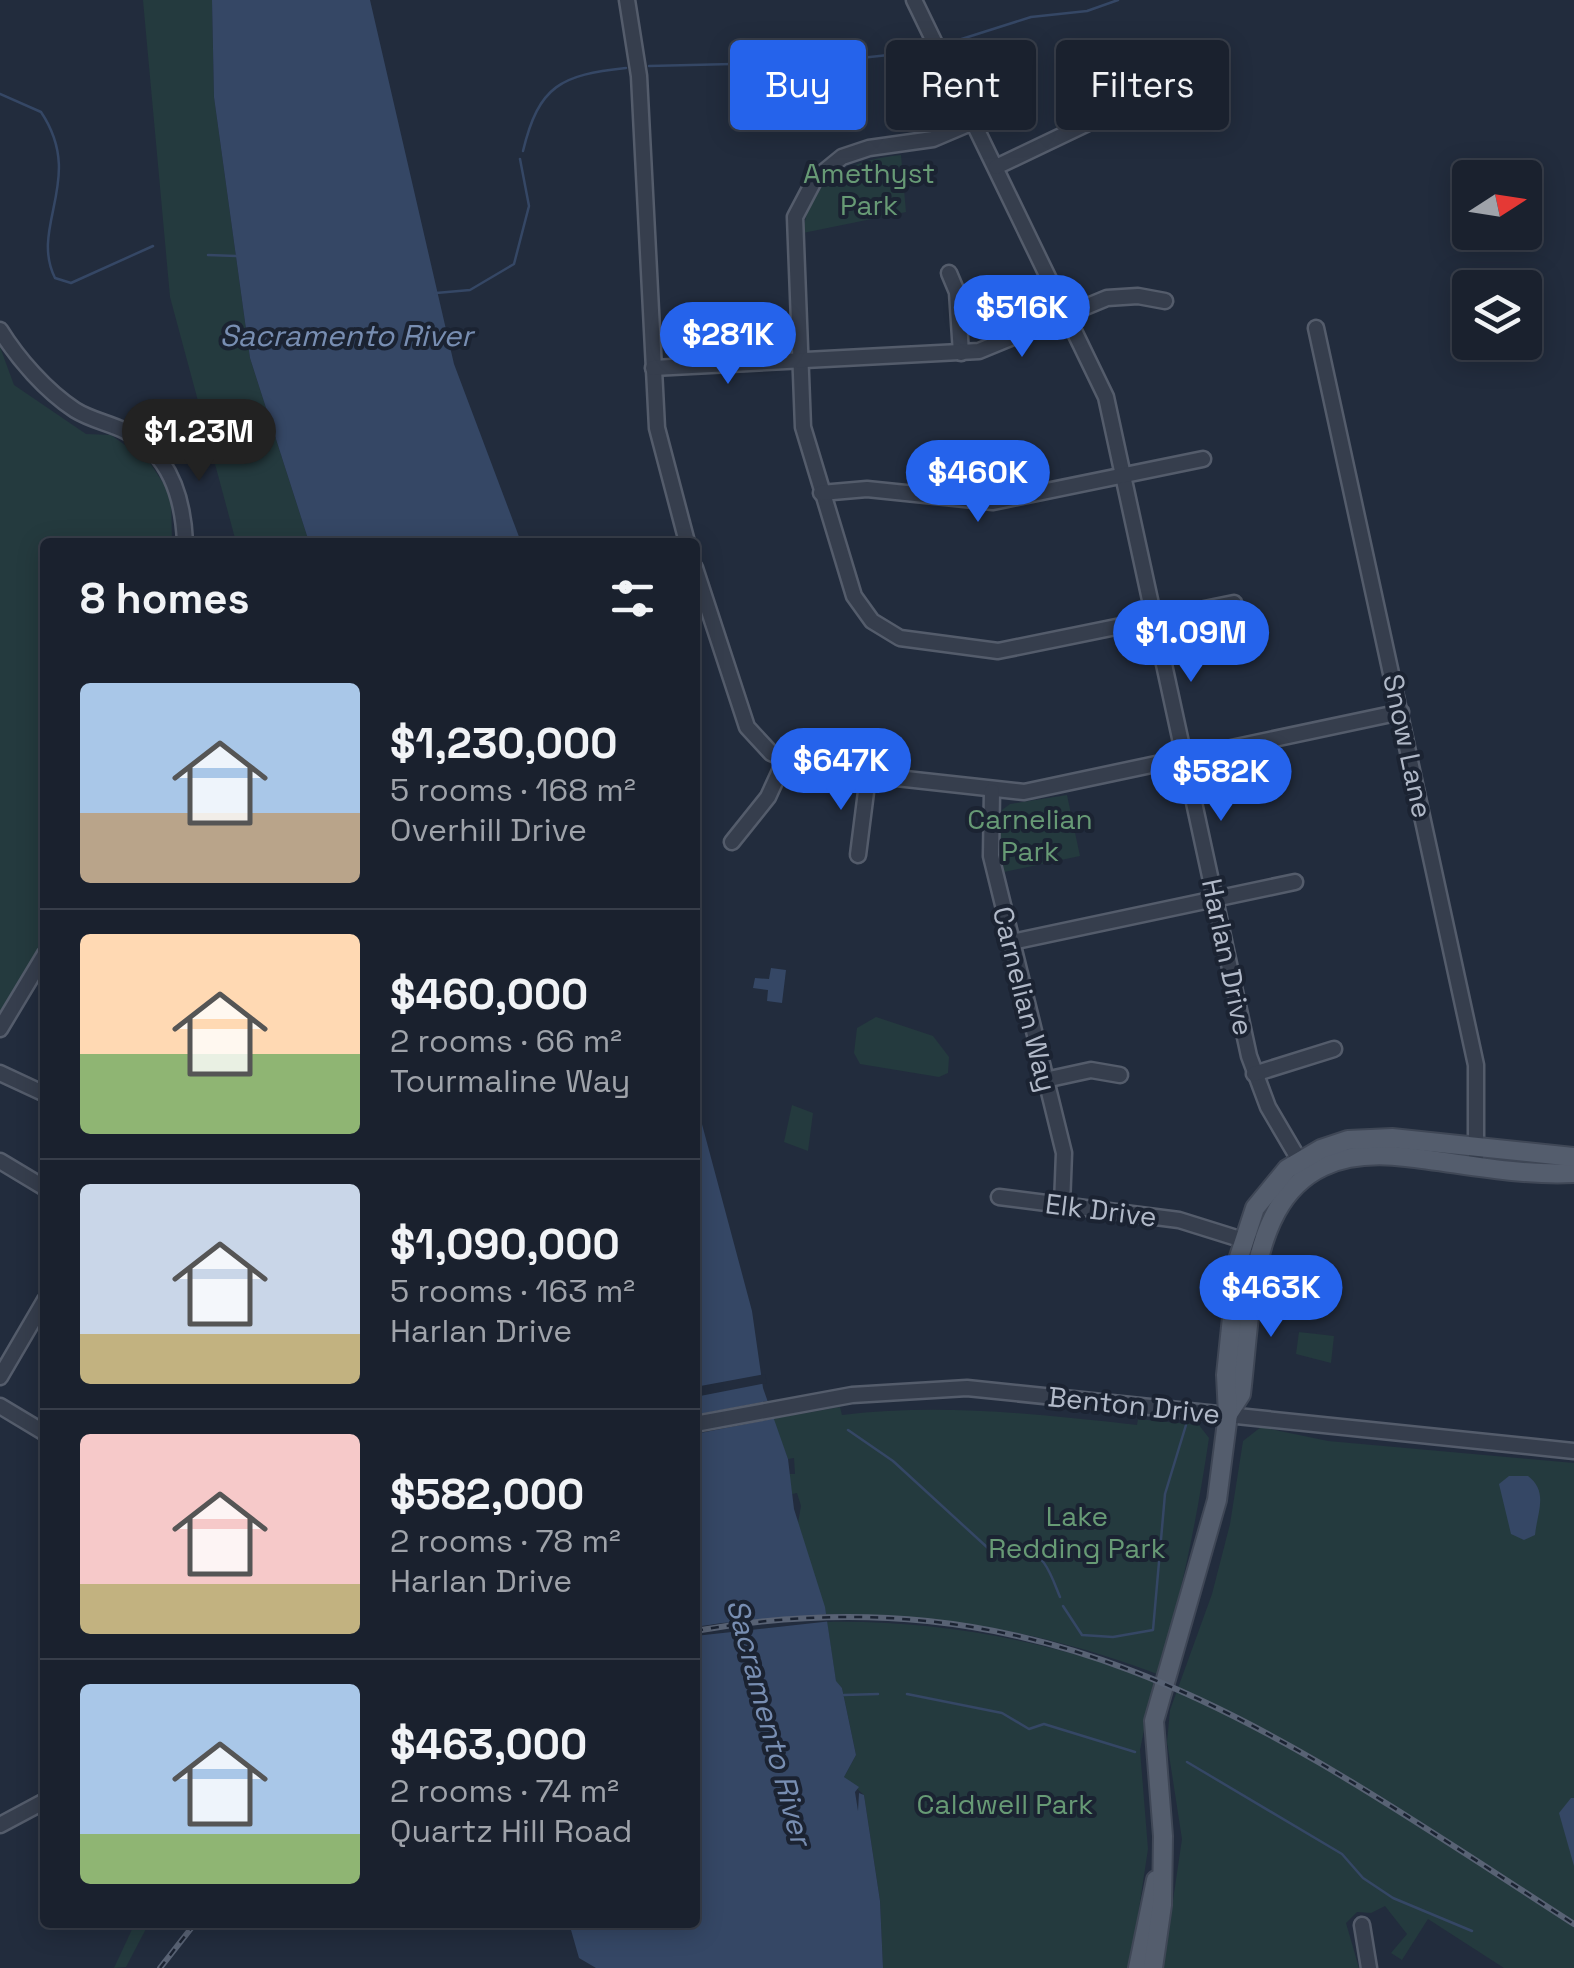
<!DOCTYPE html>
<html lang="en">
<head>
<meta charset="utf-8">
<style>
	:root { --surface:#1a212e; --page:#232936; --text:#f1f3f6; --muted:#9fa3aa; --line:#383e4a; --accent:#2563eb }
	body { margin:0; font-family:"Space Grotesk",sans-serif; background:var(--page); color:var(--text); height:100vh; display:flex; flex-direction:column; font-size:38px; white-space:nowrap }
	* { box-sizing:border-box; margin:0 }
	p { font-size:32px; color:var(--muted) }
	.icon { flex:none; width:55px; height:55px; fill:none; stroke:currentColor; stroke-width:2; stroke-linecap:round; stroke-linejoin:round }
	.map { position:relative; flex:1; overflow:hidden }
	.drawer { position:absolute; left:40px; top:538px; width:660px; height:1390px; display:flex; flex-direction:column; background:var(--surface); border-radius:10px; box-shadow:0 5px 25px #0003,0 0 0 2px var(--line) }
	.drawer>* { flex:none }
	.banner { position:absolute; left:730px; top:40px; width:692px; height:90px; display:flex; gap:20px }
	.needle { width:65px; rotate:78deg }
	.controls { position:absolute; left:1452px; top:160px; display:grid; gap:20px }
	.controls a { display:grid; place-items:center; width:90px; height:90px; border-radius:10px; background:var(--surface); box-shadow:0 5px 25px #0003,0 0 0 2px var(--line); font-size:50px }
	.price { position:absolute; translate:-50% -85px; padding:0 22px; border-radius:35px; background:var(--accent); color:#fff; font-size:32px; line-height:65px; filter:drop-shadow(0 2px 5px #0008) }
	.price::after { content:''; position:absolute; left:50%; top:60px; width:30px; height:22px; margin-left:-15px; background:inherit; clip-path:polygon(0 0,100% 0,50% 100%) }
	.price.active { background:#222; color:#fff }
	ul { padding:0; list-style:none }
	li { display:flex; align-items:center; gap:30px; height:250px; padding:0 40px }
	li+li { border-top:2px solid var(--line) }
	li span { display:grid; place-items:center; flex:none; width:280px; height:200px; border-radius:10px; color:#555 }
	li>.icon { margin-inline-start:auto }
	span .icon { width:120px; height:120px; fill:#fffc; stroke-width:1 }
	li b { font-size:42px }
	h2 { display:flex; justify-content:space-between; align-items:center; height:120px; padding:0 40px; font-size:42px }
	.chip { padding:0 35px; border-radius:10px; background:var(--surface); box-shadow:0 5px 25px #0003,0 0 0 2px var(--line); font-size:35px; line-height:90px }
	.chip.active { background:var(--accent); color:#fff }
	.map>svg:first-child { display:block }
	.green { fill:#243a3e }
	.water { fill:#354765 }
	.pier { fill:#222c3d }
	.lines { fill:none; stroke-linecap:round; stroke-linejoin:round }
	.stream { stroke:#354765; stroke-width:2.5 }
	.minor-casing { stroke:#545c6b; stroke-width:19 }
	.major-casing { stroke:#3f4756; stroke-width:22 }
	.minor { stroke:#363e4d; stroke-width:14 }
	.major { stroke:#545d6d; stroke-width:18 }
	.rail-casing { stroke:#586274; stroke-width:6 }
	.rail { stroke:#1b2332; stroke-width:2.5; stroke-dasharray:8; stroke-linecap:butt }
	.labels { text-anchor:middle; stroke-width:8; stroke-linejoin:round; paint-order:stroke }
	.park-label { font-size:28px; fill:#679a75; stroke:#1b2332 }
	.street-label { font-size:28px; fill:#b1b9c8; stroke:#1b2332 }
	.water-label { font-size:30px; font-style:italic; fill:#788eb2; stroke:#1b2332 }
</style>
</head>
<body>
<div class="map">
<svg width="1574" height="1968" viewBox="0 0 1574 1968">
	<rect width="100%" height="100%" fill="#222c3d"/>
	<g class="green">
		<polygon points="143,0 212,0 214,97 250,358 309,542 236,542 170,297"/>
		<path d="M901,155L906,212L803,233C809,177 852,160 901,155Z"/>
		<polygon points="0,347 14,385 86,434 111,435 150,463 171,495 172,542 45,542 45,940 0,1015"/>
		<polygon points="1067,795 1080,856 1004,872 999,840 1002,810 1010,804"/>
		<polygon points="876,1017 933,1036 949,1057 948,1073 939,1077 860,1064 854,1053 857,1028"/>
		<polygon points="792,1105 813,1113 808,1151 784,1142"/>
		<polygon points="1299,1332 1334,1336 1331,1363 1296,1354"/>
		<path d="M840,1407L842,1415C941,1403 1038,1414 1137,1425L1138,1419L1199,1425L1209,1438C1197,1518 1182,1595 1157,1674C1050,1633 941,1614 826,1614L798,1523L801,1506L797,1493L792,1494L789,1474H795L794,1458L788,1459L772,1419Z"/>
		<polygon points="1261,1427 1328,1441 1574,1463 1574,1968 1504,1968 1428,1919 1402,1960 1391,1953 1407,1934 1385,1906 1371,1913 1357,1912 1346,1923 1359,1968 1163,1968 1182,1839 1167,1742 1170,1710 1212,1594 1230,1524 1243,1441"/>
		<path d="M827,1622C940,1620 1048,1641 1154,1680L1140,1750L1148,1849L1130,1968H883L880,1901L864,1795L844,1777L856,1755L842,1688L836,1682Z"/>
		<polygon points="135,1923 149,1923 126,1967 114,1968"/>
	</g>
	<g class="water">
		<polygon points="212,0 370,0 454,364 521,542 309,542 250,358 214,97"/>
		<polygon points="771,968 786,970 782,1003 767,1001 768,990 753,988 755,978 769,979"/>
		<polygon points="695,1098 752,1311 763,1388 788,1459 794,1509 825,1607 836,1681 842,1688 856,1755 844,1777 859,1787 855,1792 858,1811 859,1793 864,1795 880,1901 883,1968 596,1968 579,1958 569,1923 695,1922"/>
		<path d="M1509,1476H1528C1549,1492 1537,1513 1535,1535L1524,1540L1511,1534L1499,1484Z"/>
		<polygon points="1571,1798 1574,1798 1574,1866 1559,1813"/>
	</g>
	<g class="pier">
		<polygon points="765,1374 767,1383 695,1397 695,1387"/>
		<polygon points="773,1400 777,1418 695,1434 695,1415"/>
		<polygon points="831,1614 832,1621 695,1636 695,1627 722,1623"/>
	</g>
	<g class="lines">
		<g class="stream">
			<polyline points="949,43 1031,17 1087,11 1118,0"/>
			<polyline points="649,66 824,62 925,51"/>
			<path d="M0,94L41,112C86,179 29,226 55,278L71,283L153,246"/>
			<path d="M523,151C539,85 561,75 626,68"/>
			<polyline points="208,255 236,256"/>
			<polyline points="436,293 470,290 514,264 529,206 520,159"/>
			<path d="M848,1430L893,1461L989,1549C1003,1555 1007,1547 1020,1548C1045,1551 1052,1578 1060,1597"/>
			<polyline points="1063,1606 1082,1635 1113,1637 1153,1630 1165,1494 1186,1425"/>
			<polyline points="907,1694 1002,1713 1029,1729 1044,1724 1135,1752"/>
			<polyline points="844,1695 878,1694"/>
			<polyline points="1187,1762 1342,1854 1363,1878 1393,1898 1472,1931"/>
		</g>
		<g class="minor-casing">
			<g id="minor">
				<polyline points="627,0 639,76 657,428 687,542"/>
				<polyline points="914,0 1106,397 1249,1056 1268,1107 1305,1170"/>
				<polyline points="973,122 933,139 869,148 842,157 815,179 795,217 803,427 854,596 872,621 900,638 998,651 1234,603"/>
				<polyline points="996,167 1128,104"/>
				<polyline points="949,273 957,292 961,353"/>
				<polyline points="1316,328 1476,1065 1476,1166"/>
				<path d="M0,330C18,359 46,391 75,410C91,420 109,423 125,431C170,453 183,497 185,542"/>
				<polyline points="653,368 979,351 1107,298 1138,296 1165,301"/>
				<polyline points="821,493 867,489 993,502 1203,459"/>
				<polyline points="695,568 747,727 771,753 806,768 1024,792 1401,712"/>
				<polyline points="992,791 991,856 1064,1153 1062,1205"/>
				<polyline points="732,842 768,797 785,760"/>
				<polyline points="858,855 868,776"/>
				<polyline points="1012,942 1295,882"/>
				<polyline points="0,1029 45,954"/>
				<polyline points="0,1073 45,1094"/>
				<polyline points="1254,1074 1334,1049"/>
				<polyline points="1045,1080 1091,1070 1120,1075"/>
				<polyline points="0,1161 45,1188"/>
				<polyline points="999,1197 1179,1220 1259,1245"/>
				<polyline points="0,1377 45,1300"/>
				<polyline points="0,1406 45,1433"/>
				<polyline points="695,1424 852,1395 967,1388 1574,1451"/>
				<polyline points="0,1825 45,1801"/>
				<polyline points="1362,1925 1369,1968"/>
			</g>
		</g>
		<g class="major-casing">
			<g id="major">
				<path d="M1228,1414L1241,1394C1254,1283 1248,1138 1406,1157C1461,1163 1518,1176 1574,1173"/>
				<polyline points="1138,1968 1156,1880"/>
				<polyline points="1153,1968 1162,1905 1163,1836 1154,1721 1217,1500 1228,1414 1226,1375 1238,1260 1255,1208 1287,1169 1321,1149 1348,1140 1392,1138 1574,1157"/>
			</g>
		</g>
		<use href="#minor" class="minor"/>
		<use href="#major" class="major"/>
		<g class="rail-casing">
			<g id="rail">
				<path d="M695,1631C1060,1566 1285,1738 1574,1924"/>
				<polyline points="160,1968 196,1922"/>
			</g>
		</g>
		<use href="#rail" class="rail"/>
	</g>
	<g class="labels">
		<g class="park-label">
			<text x="869" y="183">Amethyst<tspan x="869" dy="32">Park</tspan></text>
			<text x="1030" y="829">Carnelian<tspan x="1030" dy="32">Park</tspan></text>
			<text x="1077" y="1526">Lake<tspan x="1077" dy="32">Redding Park</tspan></text>
			<text x="1005" y="1814">Caldwell Park</text>
		</g>
		<g class="street-label">
			<text transform="translate(1408 746) rotate(78)" y="10">Snow Lane</text>
			<text transform="translate(1228 957) rotate(78)" y="10">Harlan Drive</text>
			<text transform="translate(1025 999) rotate(76)" y="10">Carnelian Way</text>
			<text transform="translate(1101 1210) rotate(7)" y="10">Elk Drive</text>
			<text transform="translate(1134 1405) rotate(6)" y="10">Benton Drive</text>
		</g>
		<g class="water-label">
			<text x="346" y="346">Sacramento River</text>
			<text transform="translate(769 1722) rotate(75)" y="10">Sacramento River</text>
		</g>
	</g>
</svg>
<div class="controls">
<a><svg class="needle" viewBox="-14 -14 28 28"><path d="M0-13l5 13h-10z" fill="#e53935"/><path d="M0 13l5-13h-10z" fill="#9fa3aa"/></svg></a>
<a><svg class="icon" aria-label="layers" viewBox="0 0 24 24"><path d="M12 4l9 5-9 5-9-5zM3 14l9 5 9-5"/></svg></a>
</div>
<b class="price" style="left:1022px;top:360px">$516K</b>
<b class="price" style="left:728px;top:387px">$281K</b>
<b class="price active" style="left:199px;top:484px">$1.23M</b>
<b class="price" style="left:978px;top:525px">$460K</b>
<b class="price" style="left:1191px;top:685px">$1.09M</b>
<b class="price" style="left:841px;top:813px">$647K</b>
<b class="price" style="left:1221px;top:824px">$582K</b>
<b class="price" style="left:1271px;top:1340px">$463K</b>
<div class="banner">
<a class="chip active">Buy</a>
<a class="chip">Rent</a>
<a class="chip">Filters</a>
</div>
<section class="drawer">
<h2>8 homes<svg class="icon" aria-label="filters" viewBox="0 0 24 24"><path d="M4 7h16M4 17h16"/><circle cx="9" cy="7" r="2"/><circle cx="15" cy="17" r="2"/></svg></h2>
<ul>
<li><span style="background:linear-gradient(#a9c7e8 65%,#b9a48a 0)"><svg class="icon" aria-label="home" viewBox="0 0 24 24"><path d="M3 11l9-7 9 7M6 9v11h12V9"/></svg></span><div><b>$1,230,000</b><p>5 rooms · 168 m²</p><p>Overhill Drive</p></div></li>
<li><span style="background:linear-gradient(#ffd9b3 60%,#8fb573 0)"><svg class="icon" aria-label="home" viewBox="0 0 24 24"><path d="M3 11l9-7 9 7M6 9v11h12V9"/></svg></span><div><b>$460,000</b><p>2 rooms · 66 m²</p><p>Tourmaline Way</p></div></li>
<li><span style="background:linear-gradient(#c9d6e8 75%,#c2b280 0)"><svg class="icon" aria-label="home" viewBox="0 0 24 24"><path d="M3 11l9-7 9 7M6 9v11h12V9"/></svg></span><div><b>$1,090,000</b><p>5 rooms · 163 m²</p><p>Harlan Drive</p></div></li>
<li><span style="background:linear-gradient(#f6c9c9 75%,#c2b280 0)"><svg class="icon" aria-label="home" viewBox="0 0 24 24"><path d="M3 11l9-7 9 7M6 9v11h12V9"/></svg></span><div><b>$582,000</b><p>2 rooms · 78 m²</p><p>Harlan Drive</p></div></li>
<li><span style="background:linear-gradient(#a9c7e8 75%,#8fb573 0)"><svg class="icon" aria-label="home" viewBox="0 0 24 24"><path d="M3 11l9-7 9 7M6 9v11h12V9"/></svg></span><div><b>$463,000</b><p>2 rooms · 74 m²</p><p>Quartz Hill Road</p></div></li>
</ul>
</section>
</div>
</body>
</html>
